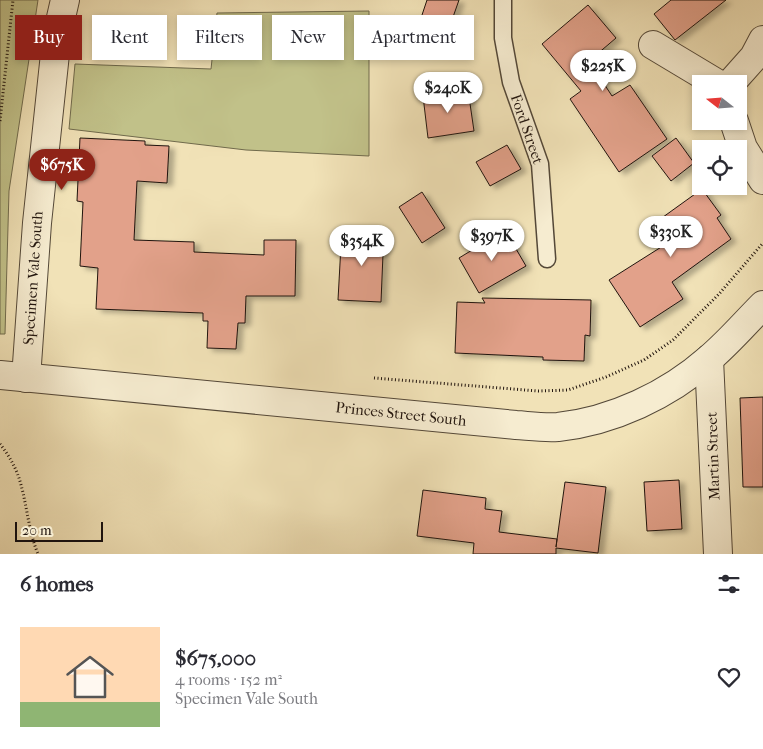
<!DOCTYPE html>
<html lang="en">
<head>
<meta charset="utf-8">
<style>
	:root { --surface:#fff; --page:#f2f2f3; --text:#2b2b33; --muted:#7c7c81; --accent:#8f2418 }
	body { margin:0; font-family:"IM FELL French Canon",serif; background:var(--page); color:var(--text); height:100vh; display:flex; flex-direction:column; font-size:19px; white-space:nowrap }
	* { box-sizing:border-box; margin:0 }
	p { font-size:16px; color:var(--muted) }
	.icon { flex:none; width:28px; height:28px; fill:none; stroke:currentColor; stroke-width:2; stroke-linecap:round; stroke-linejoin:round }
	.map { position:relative; height:554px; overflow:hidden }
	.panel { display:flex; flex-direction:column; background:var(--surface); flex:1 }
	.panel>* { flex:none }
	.hud { position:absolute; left:15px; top:15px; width:500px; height:45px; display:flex; gap:10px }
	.needle { width:32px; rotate:287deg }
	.buttons { position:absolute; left:692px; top:75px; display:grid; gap:10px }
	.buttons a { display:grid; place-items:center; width:55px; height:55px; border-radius:0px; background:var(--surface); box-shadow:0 2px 8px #0003; font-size:25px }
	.scale { position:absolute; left:15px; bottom:12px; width:88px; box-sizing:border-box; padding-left:5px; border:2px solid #20140e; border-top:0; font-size:14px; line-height:18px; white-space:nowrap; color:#20140e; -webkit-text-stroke:4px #f6ecd0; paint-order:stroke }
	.price { position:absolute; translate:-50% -42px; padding:0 11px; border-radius:18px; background:#fff; color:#222; font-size:16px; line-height:32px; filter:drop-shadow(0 1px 2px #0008) }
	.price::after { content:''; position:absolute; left:50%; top:30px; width:15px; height:11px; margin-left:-8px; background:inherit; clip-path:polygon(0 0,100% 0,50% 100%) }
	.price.on { background:var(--accent); color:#fff }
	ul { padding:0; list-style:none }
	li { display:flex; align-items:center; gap:15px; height:125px; padding:0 20px }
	li span { display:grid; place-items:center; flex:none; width:140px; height:100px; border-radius:0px; color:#555 }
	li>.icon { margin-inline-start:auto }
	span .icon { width:60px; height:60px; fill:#fffc; stroke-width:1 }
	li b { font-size:21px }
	h2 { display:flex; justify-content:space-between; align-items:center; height:60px; padding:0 20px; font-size:21px }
	.pill { padding:0 18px; border-radius:0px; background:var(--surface); box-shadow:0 2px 8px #0003; font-size:18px; line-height:45px }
	.pill.on { background:var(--accent); color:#fff }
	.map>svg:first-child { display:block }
	.green { fill:#c1c189; stroke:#706a4c }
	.building { fill:#e2a18a; stroke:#20140e; filter:url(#shadow) }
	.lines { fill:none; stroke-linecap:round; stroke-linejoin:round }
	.lane-casing { stroke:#544838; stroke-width:19 }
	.street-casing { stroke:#544838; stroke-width:30 }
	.path { stroke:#20140e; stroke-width:3; stroke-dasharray:1 2.5; stroke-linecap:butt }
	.lane { stroke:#f6ecd0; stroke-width:16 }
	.street { stroke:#f6ecd0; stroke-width:28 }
	.labels { text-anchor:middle; stroke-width:4; stroke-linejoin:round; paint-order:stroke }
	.street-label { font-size:15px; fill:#20140e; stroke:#f6ecd0 }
</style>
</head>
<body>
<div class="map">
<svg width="763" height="554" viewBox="0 0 763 554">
	<defs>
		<filter id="shadow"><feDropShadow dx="5.5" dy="3" stdDeviation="2.5" flood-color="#0004"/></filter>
	</defs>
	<rect width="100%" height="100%" fill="#f1e2b7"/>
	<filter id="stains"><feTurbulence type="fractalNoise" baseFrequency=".004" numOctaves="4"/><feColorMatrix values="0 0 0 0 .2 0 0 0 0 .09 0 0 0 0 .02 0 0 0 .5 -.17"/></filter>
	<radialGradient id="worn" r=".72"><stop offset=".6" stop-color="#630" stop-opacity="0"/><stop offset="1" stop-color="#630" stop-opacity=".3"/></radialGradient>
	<g class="green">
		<polygon points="0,0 38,0 9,191 5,334 0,334"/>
		<polygon points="369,11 369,156 246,150 69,129 75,64 211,69 217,13"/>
	</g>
	<g class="building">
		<polygon points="427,0 459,0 446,37 418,27"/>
		<polygon points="671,0 726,0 675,40 654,14"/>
		<polygon points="588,5 616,38 589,61 612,96 630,85 667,139 619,172 570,99 581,91 542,44"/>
		<polygon points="468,90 474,131 428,138 423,96"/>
		<polygon points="80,138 145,141 145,145 169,146 167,183 137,181 134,240 194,242 194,252 264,255 264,240 296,240 295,296 246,296 245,323 238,323 236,349 207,348 208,321 203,321 203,313 96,309 98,268 80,266 83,202 77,201"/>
		<polygon points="676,138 694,163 671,181 652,156"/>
		<polygon points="507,145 521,169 490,186 476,162"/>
		<polygon points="702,189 721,215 717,218 731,239 672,282 683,299 640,327 609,280 666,244 652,225"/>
		<polygon points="422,192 445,228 422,243 399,207"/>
		<polygon points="365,229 384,230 381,302 338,300 341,245"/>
		<polygon points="505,230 526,266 479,293 459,258"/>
		<polygon points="482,298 591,300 590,336 585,335 584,361 543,360 543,357 455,353 457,302 485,303"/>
		<polygon points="763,397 763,487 743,487 740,398"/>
		<polygon points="679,480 682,529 647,531 644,482"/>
		<polygon points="565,482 606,487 598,553 556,548 556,554 473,554 474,543 417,536 423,490 486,498 485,509 502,511 499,532 557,539 556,547"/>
	</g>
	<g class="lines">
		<g class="lane-casing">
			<polyline id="lane" points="503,0 503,38 511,82 540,164 547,259"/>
		</g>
		<g class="street-casing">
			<g id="street">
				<polyline points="653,45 718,84"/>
				<polyline points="730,84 754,57 763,40"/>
				<polyline points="734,121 743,148 763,180"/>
				<polyline points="709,359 718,554"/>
				<path d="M0,375L516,425C530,426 544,428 558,427C613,421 668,395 709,359C729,342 745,323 763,305"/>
				<polyline points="26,378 37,223 57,35 65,0"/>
			</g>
		</g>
		<g class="path">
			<polyline points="0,121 13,0"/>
			<polyline points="374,378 538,391 568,390 606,377 644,360 673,340 719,294 763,243"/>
			<path d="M0,444C8,454 15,466 19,478C27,503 28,530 38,554"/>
		</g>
		<use href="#lane" class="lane"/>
		<use href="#street" class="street"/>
	</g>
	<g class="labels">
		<g class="street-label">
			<text transform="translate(527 129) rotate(71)" y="5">Ford Street</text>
			<text transform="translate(33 278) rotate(-86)" y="5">Specimen Vale South</text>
			<text transform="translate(401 414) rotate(6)" y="5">Princes Street South</text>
			<text transform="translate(713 456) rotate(-92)" y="5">Martin Street</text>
		</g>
	</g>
	<rect width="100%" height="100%" filter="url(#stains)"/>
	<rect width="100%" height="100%" fill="url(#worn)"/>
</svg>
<div class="buttons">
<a><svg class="needle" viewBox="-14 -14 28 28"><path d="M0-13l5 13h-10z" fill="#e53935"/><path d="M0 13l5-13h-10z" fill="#7c7c81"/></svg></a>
<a><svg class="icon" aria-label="locate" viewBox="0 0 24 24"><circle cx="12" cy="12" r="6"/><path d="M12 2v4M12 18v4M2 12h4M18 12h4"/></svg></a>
</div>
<div class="scale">20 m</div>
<b class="price" style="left:603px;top:92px">$225K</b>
<b class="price" style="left:448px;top:114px">$240K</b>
<b class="price on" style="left:62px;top:191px">$675K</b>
<b class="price" style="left:671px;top:258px">$330K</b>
<b class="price" style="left:492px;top:262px">$397K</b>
<b class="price" style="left:362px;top:267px">$354K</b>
<div class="hud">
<a class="pill on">Buy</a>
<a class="pill">Rent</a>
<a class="pill">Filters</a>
<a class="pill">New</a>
<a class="pill">Apartment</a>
</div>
</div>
<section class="panel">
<h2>6 homes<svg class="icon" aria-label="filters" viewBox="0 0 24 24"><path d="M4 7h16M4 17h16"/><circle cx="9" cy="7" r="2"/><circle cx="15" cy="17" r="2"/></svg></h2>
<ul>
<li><span style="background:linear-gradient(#ffd9b3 75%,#8fb573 0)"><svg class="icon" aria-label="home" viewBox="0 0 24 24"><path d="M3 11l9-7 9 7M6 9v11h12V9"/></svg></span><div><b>$675,000</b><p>4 rooms · 152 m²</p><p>Specimen Vale South</p></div><svg class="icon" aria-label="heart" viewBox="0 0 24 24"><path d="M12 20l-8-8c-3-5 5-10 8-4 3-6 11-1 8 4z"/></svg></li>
</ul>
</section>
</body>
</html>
